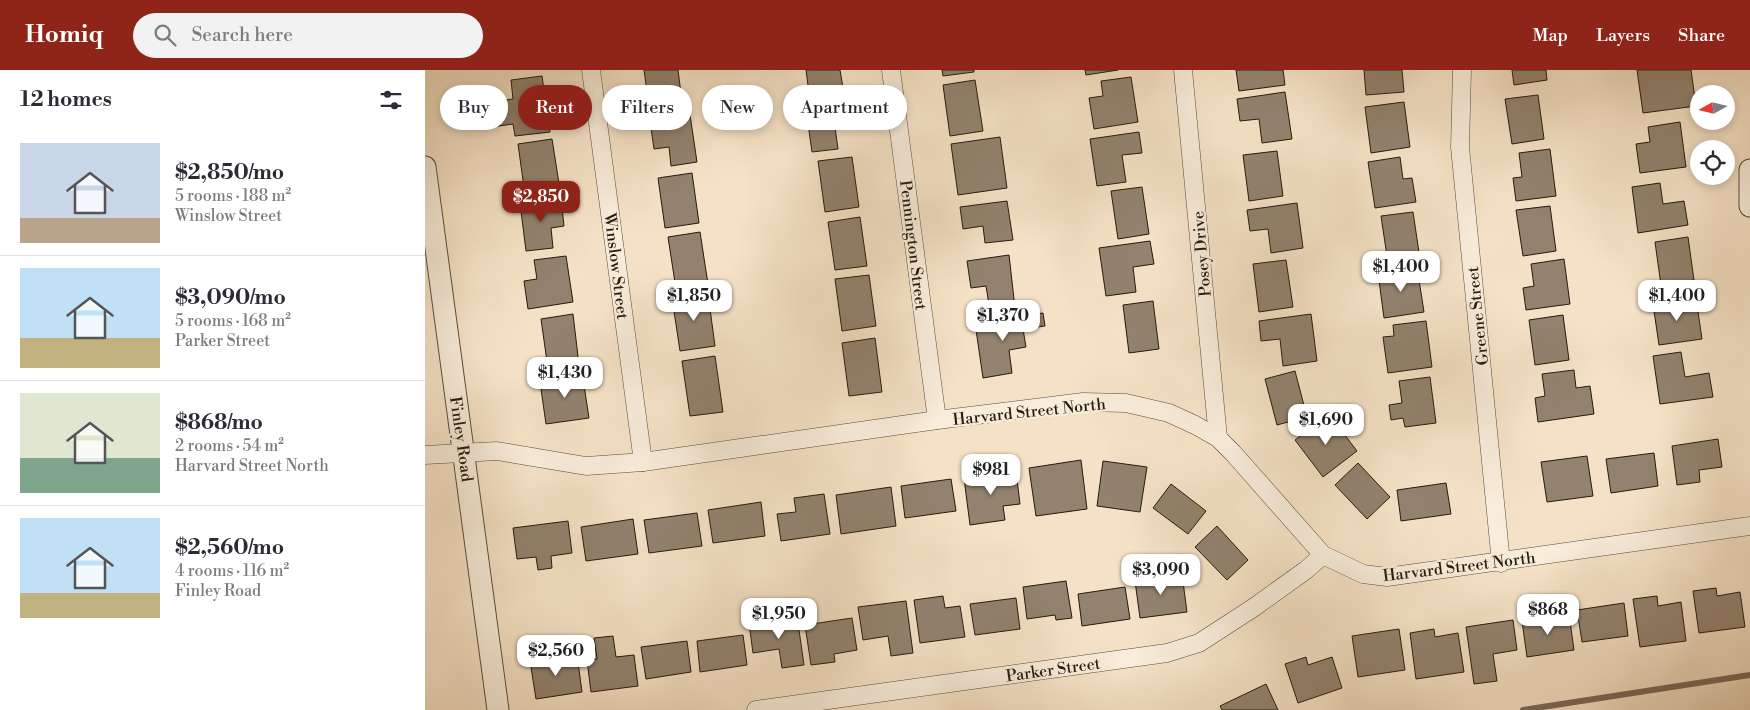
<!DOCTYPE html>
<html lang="en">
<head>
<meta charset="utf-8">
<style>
	:root { --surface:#fff; --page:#f2f2f3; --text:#2b2b33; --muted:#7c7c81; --line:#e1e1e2; --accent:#8f2418 }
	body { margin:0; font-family:"Libre Bodoni",serif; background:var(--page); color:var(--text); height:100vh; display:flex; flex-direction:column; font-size:19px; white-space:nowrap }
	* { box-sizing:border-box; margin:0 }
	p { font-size:16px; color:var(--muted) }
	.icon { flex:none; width:28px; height:28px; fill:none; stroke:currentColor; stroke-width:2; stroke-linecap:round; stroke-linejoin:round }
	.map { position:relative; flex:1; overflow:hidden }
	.panel { display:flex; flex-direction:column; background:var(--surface); width:425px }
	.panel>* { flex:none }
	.guide { position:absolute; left:15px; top:15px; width:475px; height:45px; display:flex; gap:10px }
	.needle { width:32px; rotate:262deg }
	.tools { position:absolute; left:1265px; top:15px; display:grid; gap:10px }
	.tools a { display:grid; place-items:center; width:45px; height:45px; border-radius:50%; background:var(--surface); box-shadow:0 2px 8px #0003; font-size:25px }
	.price { position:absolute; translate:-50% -42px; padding:0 11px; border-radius:10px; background:#fff; color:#222; font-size:16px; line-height:32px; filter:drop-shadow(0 1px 2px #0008) }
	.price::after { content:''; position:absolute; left:50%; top:30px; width:15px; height:11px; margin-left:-8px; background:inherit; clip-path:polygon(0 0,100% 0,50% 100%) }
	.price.current { background:var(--accent); color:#fff }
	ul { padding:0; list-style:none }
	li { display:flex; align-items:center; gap:15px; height:125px; padding:0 20px }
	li+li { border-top:1px solid var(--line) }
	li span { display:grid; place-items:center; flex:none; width:140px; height:100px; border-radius:0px; color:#555 }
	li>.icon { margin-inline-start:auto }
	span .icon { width:60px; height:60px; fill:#fffc; stroke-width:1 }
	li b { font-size:21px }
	h2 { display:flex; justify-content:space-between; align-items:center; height:60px; padding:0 20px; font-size:21px }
	.chip { padding:0 18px; border-radius:22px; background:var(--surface); box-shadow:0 2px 8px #0003; font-size:18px; line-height:45px }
	.chip.current { background:var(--accent); color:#fff }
	header { display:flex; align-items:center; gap:30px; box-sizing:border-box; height:70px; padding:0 25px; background:var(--accent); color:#fff }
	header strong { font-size:24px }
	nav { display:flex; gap:28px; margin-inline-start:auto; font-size:18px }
	.search { width:350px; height:45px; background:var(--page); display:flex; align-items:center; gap:12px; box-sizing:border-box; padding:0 18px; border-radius:28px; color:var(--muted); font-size:19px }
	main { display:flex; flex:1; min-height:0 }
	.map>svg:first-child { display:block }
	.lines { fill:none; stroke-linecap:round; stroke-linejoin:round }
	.stream { stroke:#786957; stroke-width:6 }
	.building { fill:#92826e; stroke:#261a0e }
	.minor-casing { stroke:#5a4c3c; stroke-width:19 }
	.tertiary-casing { stroke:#5a4c3c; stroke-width:23 }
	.minor { stroke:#f8ecda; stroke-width:18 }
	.tertiary { stroke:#f8ecda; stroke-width:21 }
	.labels { text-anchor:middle; stroke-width:4.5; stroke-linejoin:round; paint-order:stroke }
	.street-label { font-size:16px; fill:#261a0e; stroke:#f8ecda }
</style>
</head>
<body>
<header>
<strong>Homiq</strong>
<div class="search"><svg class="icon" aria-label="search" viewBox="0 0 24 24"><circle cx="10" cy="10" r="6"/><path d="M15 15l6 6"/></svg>Search here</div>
<nav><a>Map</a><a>Layers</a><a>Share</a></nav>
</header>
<main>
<section class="panel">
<h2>12 homes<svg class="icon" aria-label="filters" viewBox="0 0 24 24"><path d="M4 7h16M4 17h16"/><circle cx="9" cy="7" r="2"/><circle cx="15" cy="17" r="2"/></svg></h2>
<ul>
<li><span style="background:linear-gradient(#c9d6e8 75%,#b9a48a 0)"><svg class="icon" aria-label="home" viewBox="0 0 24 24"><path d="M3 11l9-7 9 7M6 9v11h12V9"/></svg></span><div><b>$2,850/mo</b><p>5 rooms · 188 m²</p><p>Winslow Street</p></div></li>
<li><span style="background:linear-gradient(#bfe0f5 70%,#c2b280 0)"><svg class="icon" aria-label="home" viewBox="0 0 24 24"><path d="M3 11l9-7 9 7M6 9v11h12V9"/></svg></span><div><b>$3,090/mo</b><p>5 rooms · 168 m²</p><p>Parker Street</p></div></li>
<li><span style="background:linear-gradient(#dfe7d0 65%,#7fa58c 0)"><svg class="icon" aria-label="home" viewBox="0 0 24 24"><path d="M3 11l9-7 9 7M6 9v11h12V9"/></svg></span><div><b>$868/mo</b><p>2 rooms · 54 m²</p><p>Harvard Street North</p></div></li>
<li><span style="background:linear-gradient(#bfe0f5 75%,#c2b280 0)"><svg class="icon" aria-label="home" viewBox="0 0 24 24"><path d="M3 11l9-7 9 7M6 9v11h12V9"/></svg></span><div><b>$2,560/mo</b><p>4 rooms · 116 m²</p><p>Finley Road</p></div></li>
</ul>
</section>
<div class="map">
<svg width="1325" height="640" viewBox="0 0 1325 640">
	<rect width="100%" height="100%" fill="#f5e2c6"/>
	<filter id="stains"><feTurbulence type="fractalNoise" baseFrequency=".004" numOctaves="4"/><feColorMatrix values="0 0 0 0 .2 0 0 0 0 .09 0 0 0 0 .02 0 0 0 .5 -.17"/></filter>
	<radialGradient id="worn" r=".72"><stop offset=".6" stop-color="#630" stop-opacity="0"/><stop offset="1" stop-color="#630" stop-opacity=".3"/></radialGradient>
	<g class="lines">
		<polyline class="stream" points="1098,640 1325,605"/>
	</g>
	<g class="building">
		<polygon points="219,0 253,0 258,39 225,43"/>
		<polygon points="381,0 415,0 418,18 384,23"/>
		<polygon points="517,0 549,0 549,2 518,6"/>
		<polygon points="660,0 693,0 661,5"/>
		<polygon points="811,0 858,0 860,15 814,21"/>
		<polygon points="939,0 977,0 979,22 941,25"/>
		<polygon points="1087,0 1121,0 1122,10 1089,15"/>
		<polygon points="1212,0 1266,0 1271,36 1218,43"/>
		<polygon points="117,6 125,62 90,66 88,54 67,57 64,32 88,29 86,10"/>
		<polygon points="706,7 713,52 669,59 664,28 678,26 676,11"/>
		<polygon points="550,10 558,61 525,66 518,15"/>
		<polygon points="860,22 867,69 837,73 834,49 815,51 812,29"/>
		<polygon points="1113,25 1119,69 1087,74 1080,29"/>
		<polygon points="419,28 423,55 410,57 413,79 387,82 380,33"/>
		<polygon points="979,32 985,77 946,83 940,37"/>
		<polygon points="265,45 272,92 246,96 244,77 229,79 225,51"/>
		<polygon points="1255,52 1261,97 1215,103 1211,74 1225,72 1223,57"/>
		<polygon points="714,62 717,83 697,85 701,112 672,116 665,69"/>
		<polygon points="575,67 582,118 533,125 526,74"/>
		<polygon points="127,69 135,120 100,125 93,74"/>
		<polygon points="1125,79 1131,126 1091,131 1088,108 1097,107 1094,83"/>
		<polygon points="852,81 858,126 824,131 818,85"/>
		<polygon points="427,87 434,137 400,142 393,91"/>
		<polygon points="975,87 978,109 987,108 991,132 950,138 943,92"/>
		<polygon points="267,103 274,153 240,158 233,108"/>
		<polygon points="1235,113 1238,134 1259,131 1263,155 1213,163 1207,117"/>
		<polygon points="717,117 724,164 693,169 686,121"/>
		<polygon points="136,128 139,156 126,158 128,178 101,181 95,133"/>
		<polygon points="582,131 588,170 560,173 558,156 538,159 535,137"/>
		<polygon points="872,133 878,178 846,183 843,159 825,161 822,140"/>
		<polygon points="1125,136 1131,181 1098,186 1091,140"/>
		<polygon points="988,142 995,189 963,193 956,146"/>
		<polygon points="435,147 442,196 410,200 403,152"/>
		<polygon points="275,162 283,214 251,219 243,167"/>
		<polygon points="1263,167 1269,210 1236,215 1230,172"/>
		<polygon points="725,171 729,194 708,197 711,222 681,226 674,178"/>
		<polygon points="584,185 590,238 565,241 561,216 546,218 542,191"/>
		<polygon points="141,186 148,232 103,239 99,211 112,209 109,190"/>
		<polygon points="1139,189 1145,234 1101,240 1098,218 1109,216 1106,194"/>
		<polygon points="861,190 868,237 834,242 828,194"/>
		<polygon points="992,197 999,242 959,248 953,203"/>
		<polygon points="444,205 451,256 417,261 410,209"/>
		<polygon points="283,224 290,276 255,281 247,228"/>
		<polygon points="1271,228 1277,269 1234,275 1228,234"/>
		<polygon points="728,231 734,279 704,283 698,235"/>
		<polygon points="618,243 620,256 598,259 601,277 584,280 587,303 558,308 550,253"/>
		<polygon points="148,244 154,295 123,299 116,249"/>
		<polygon points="886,244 892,291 858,296 855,269 836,271 834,251"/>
		<polygon points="1138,245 1144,290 1110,295 1104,250"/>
		<polygon points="1001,251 1007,297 963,303 958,267 969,266 968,255"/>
		<polygon points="450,268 457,322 424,326 417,273"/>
		<polygon points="1256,282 1260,307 1284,303 1288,327 1235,334 1228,286"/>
		<polygon points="290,286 298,342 265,346 257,291"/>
		<polygon points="1149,300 1151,318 1165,316 1169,344 1113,352 1110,328 1120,326 1117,304"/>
		<polygon points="870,301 882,347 852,355 840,309"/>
		<polygon points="157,302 164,348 121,354 116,319 127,317 126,307"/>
		<polygon points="1005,307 1011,353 980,357 978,348 966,350 964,335 977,333 974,311"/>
		<polygon points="904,344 932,381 898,407 870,370"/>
		<polygon points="1293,369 1297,397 1274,400 1275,412 1252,415 1247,376"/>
		<polygon points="1229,383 1233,416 1186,423 1181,389"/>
		<polygon points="1162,386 1168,426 1122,432 1116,392"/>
		<polygon points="656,390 662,439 611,446 604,398"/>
		<polygon points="678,391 722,397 715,442 672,436"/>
		<polygon points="933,393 965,427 942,449 910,415"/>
		<polygon points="591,401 595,434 578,436 580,450 545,455 539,408"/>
		<polygon points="526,409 531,441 480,448 476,416"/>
		<polygon points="1021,413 1026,444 976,451 972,420"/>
		<polygon points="746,414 781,441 763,464 728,438"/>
		<polygon points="466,417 471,456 416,464 411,425"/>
		<polygon points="399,424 405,464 356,471 352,444 371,442 369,428"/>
		<polygon points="336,432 340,466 288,473 283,440"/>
		<polygon points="272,443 277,476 224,483 219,450"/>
		<polygon points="208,449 213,484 161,491 156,457"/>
		<polygon points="143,451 147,483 126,486 127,498 113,500 111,487 92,489 88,458"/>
		<polygon points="792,456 823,490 802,510 770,477"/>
		<polygon points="757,504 762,542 715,548 710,511"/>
		<polygon points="641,511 647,548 631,550 630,545 602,549 598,517"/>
		<polygon points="700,517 705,549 657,556 653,524"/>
		<polygon points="1291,518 1292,526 1315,522 1320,557 1274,563 1268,521"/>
		<polygon points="518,526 520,538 535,536 540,567 495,573 489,530"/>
		<polygon points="1232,526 1233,536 1256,532 1261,571 1215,577 1208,529"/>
		<polygon points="591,528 595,559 550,565 545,534"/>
		<polygon points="481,531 488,583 466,586 463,566 438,570 433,537"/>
		<polygon points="1199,533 1203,566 1157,572 1152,540"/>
		<polygon points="1144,544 1149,580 1102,587 1097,551"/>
		<polygon points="372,546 379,595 357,598 354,579 328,583 324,553"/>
		<polygon points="427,548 432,580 409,584 410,592 386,595 380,555"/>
		<polygon points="1088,550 1092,580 1068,584 1072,611 1049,614 1041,557"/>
		<polygon points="974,559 980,600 933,607 927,566"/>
		<polygon points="1009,559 1010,567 1033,563 1039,602 991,609 985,563"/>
		<polygon points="318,565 322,595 275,602 272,571"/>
		<polygon points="188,566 191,587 209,585 213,616 166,622 162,590 172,589 169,568"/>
		<polygon points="262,571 266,602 221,609 216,577"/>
		<polygon points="152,585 157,622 111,629 105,591"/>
		<polygon points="881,587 883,595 907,587 917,618 873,633 860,594"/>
		<polygon points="841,614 853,640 797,640 795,636"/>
	</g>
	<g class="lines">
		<g class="minor-casing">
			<g id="minor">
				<polyline points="166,0 218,392"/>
				<polyline points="466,0 512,350"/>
				<polyline points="758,0 793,368"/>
				<polyline points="1037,0 1035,77 1076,493"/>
				<polyline points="0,385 72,381 161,396 218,392 512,350 658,332 701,333 744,343 770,355 793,368 808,383 898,485 938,504 962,507 1325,456"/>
				<polyline points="331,640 742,583 774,573 828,538 881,500 898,485"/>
			</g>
		</g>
		<g class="tertiary-casing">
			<g id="tertiary">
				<polyline points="0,97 73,640"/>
				<polyline points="1325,100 1325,136"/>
			</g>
		</g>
		<use href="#minor" class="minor"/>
		<use href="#tertiary" class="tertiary"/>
	</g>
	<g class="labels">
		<g class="street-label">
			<text transform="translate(489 175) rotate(83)" y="6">Pennington Street</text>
			<text transform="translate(776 184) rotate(-95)" y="6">Posey Drive</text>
			<text transform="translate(192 196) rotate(83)" y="6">Winslow Street</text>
			<text transform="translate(1052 246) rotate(-96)" y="6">Greene Street</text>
			<text transform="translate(604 341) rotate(-6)" y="6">Harvard Street North</text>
			<text transform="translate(37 369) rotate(82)" y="6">Finley Road</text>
			<text transform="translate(1034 496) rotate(-7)" y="6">Harvard Street North</text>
			<text transform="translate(628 599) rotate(-8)" y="6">Parker Street</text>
		</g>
	</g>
	<rect width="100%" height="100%" filter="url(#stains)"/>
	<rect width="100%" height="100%" fill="url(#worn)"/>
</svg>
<div class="tools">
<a><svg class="needle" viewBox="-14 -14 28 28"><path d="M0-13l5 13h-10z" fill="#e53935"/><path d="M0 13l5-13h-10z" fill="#7c7c81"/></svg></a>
<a><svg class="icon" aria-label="locate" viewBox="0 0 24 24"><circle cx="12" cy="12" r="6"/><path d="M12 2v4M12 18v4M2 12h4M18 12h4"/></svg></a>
</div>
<b class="price current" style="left:116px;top:153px">$2,850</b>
<b class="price" style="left:976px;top:223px">$1,400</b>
<b class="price" style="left:269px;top:252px">$1,850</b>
<b class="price" style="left:1252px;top:252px">$1,400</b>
<b class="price" style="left:578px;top:272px">$1,370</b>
<b class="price" style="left:140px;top:329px">$1,430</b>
<b class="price" style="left:901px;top:376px">$1,690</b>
<b class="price" style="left:566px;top:426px">$981</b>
<b class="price" style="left:736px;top:526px">$3,090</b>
<b class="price" style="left:1123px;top:566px">$868</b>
<b class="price" style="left:354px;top:570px">$1,950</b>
<b class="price" style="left:131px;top:607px">$2,560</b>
<div class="guide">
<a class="chip">Buy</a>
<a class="chip current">Rent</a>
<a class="chip">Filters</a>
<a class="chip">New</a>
<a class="chip">Apartment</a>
</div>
</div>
</main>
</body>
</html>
